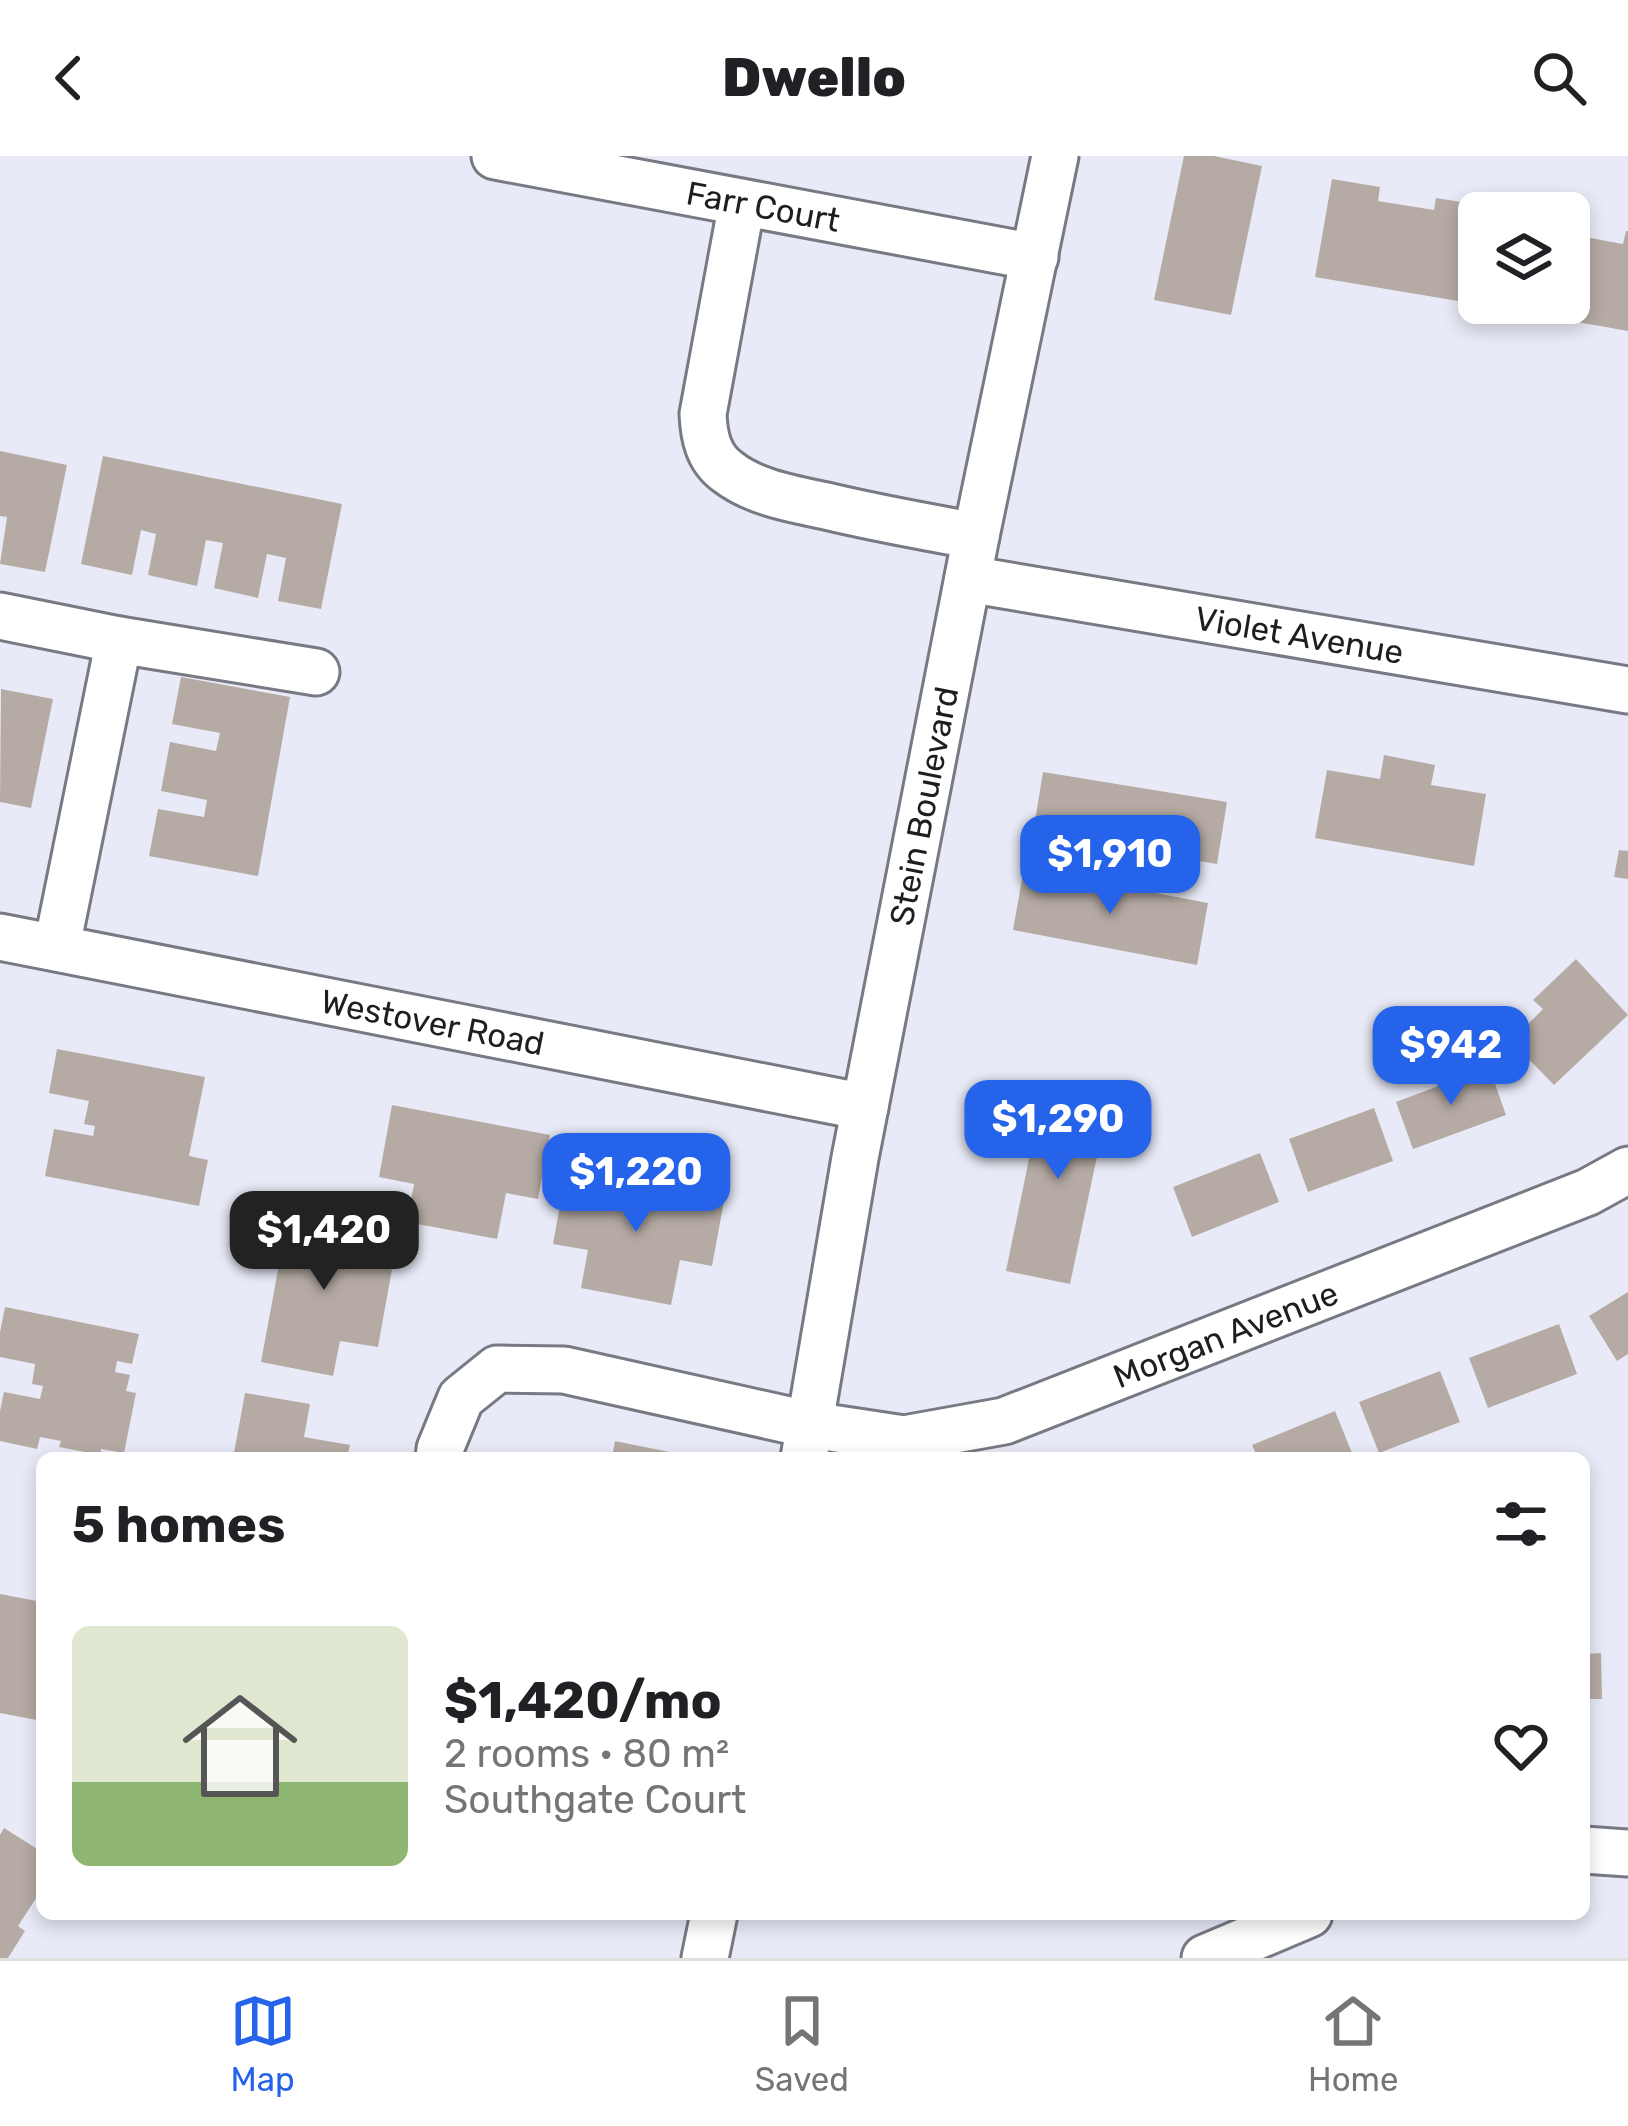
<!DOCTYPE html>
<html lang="en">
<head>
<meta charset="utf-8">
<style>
	:root { --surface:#fff; --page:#f6f6f6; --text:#202124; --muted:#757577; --line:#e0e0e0; --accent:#2563eb }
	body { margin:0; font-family:Rubik,sans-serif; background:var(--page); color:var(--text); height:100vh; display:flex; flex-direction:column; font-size:45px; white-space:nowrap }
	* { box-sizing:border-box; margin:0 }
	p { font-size:39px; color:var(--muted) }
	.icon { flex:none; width:66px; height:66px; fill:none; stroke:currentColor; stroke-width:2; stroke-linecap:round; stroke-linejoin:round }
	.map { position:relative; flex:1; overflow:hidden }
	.sheet { position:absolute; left:36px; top:1296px; width:1554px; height:468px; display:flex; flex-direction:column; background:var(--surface); border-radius:18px; box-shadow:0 6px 18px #0003 }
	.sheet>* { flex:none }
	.tools { position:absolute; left:1458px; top:36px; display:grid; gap:24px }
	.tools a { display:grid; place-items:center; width:132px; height:132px; border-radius:18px; background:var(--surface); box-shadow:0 6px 18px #0003; font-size:60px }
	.price { position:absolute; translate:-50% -102px; padding:0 27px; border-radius:24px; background:var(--accent); color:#fff; font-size:39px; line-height:78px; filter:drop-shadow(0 3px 6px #0008) }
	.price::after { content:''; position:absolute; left:50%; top:72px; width:36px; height:27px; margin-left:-18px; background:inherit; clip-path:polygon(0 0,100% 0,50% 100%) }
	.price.selected { background:#222; color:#fff }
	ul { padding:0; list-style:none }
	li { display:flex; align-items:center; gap:36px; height:300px; padding:0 36px }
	li span { display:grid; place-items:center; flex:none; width:336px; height:240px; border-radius:18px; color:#555 }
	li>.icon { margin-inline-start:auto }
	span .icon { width:144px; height:144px; fill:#fffc; stroke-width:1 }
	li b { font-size:51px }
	h2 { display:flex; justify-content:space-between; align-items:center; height:144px; padding:0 36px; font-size:51px }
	header { display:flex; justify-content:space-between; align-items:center; height:156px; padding:0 36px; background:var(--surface); font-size:54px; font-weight:800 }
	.tab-bar { display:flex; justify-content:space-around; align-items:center; height:168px; border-top:3px solid var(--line); background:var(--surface); font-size:33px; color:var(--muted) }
	.tab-bar a { display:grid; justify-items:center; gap:6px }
	.tab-bar .selected { color:var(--accent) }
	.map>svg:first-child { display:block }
	.building { fill:#b6aba4 }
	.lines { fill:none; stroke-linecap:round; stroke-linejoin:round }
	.minor-casing { stroke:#777983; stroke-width:51 }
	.minor { stroke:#fff; stroke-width:45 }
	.labels { text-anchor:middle; stroke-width:9; stroke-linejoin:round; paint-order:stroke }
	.street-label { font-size:33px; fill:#1d1d22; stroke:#f8f9fd }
</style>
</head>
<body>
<header><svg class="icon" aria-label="back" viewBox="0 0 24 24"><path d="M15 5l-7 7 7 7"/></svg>Dwello<svg class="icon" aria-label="search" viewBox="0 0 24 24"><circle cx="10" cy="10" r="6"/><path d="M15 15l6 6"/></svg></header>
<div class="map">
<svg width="1628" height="1802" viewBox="0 0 1628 1802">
	<rect width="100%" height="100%" fill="#e8ebf7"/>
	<g class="building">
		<polygon points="1184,0 1214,0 1262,10 1231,159 1154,144"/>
		<polygon points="1332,23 1380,31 1378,45 1434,54 1436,42 1487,50 1486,57 1479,57 1479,95 1470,147 1315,121"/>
		<polygon points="1626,75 1628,75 1628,175 1504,153 1506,147 1569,147 1569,78 1623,88"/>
		<polygon points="0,295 67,309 45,416 0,408 7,361 0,360"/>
		<polygon points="103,300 342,348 321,453 278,445 286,402 267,398 258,442 214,432 223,387 206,384 197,430 148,419 156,378 141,374 132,419 81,408"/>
		<polygon points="181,521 290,541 258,720 149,700 158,653 204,661 207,644 161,635 170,586 216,595 220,577 172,568"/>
		<polygon points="1,533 53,543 31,652 0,646"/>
		<polygon points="1384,599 1435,609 1431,629 1486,638 1474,710 1315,682 1327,614 1380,623"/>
		<polygon points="1043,616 1227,646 1217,708 1033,677"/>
		<polygon points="1619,694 1628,695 1628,723 1614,721"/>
		<polygon points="1024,712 1208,747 1197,809 1013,774"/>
		<polygon points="1576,803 1628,859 1554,929 1511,885 1543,853 1533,844"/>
		<polygon points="57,893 205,921 189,1000 208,1004 199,1050 45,1020 54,973 93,980 95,970 84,968 89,945 49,937"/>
		<polygon points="1489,911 1506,959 1413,993 1396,946"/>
		<polygon points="1045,925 1110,939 1070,1128 1006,1115"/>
		<polygon points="392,949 550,979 538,1043 506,1037 497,1083 407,1066 414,1028 379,1021"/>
		<polygon points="1374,952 1393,1005 1308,1036 1289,983"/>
		<polygon points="1260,997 1279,1046 1192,1081 1173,1031"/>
		<polygon points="566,1016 724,1045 712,1110 680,1104 671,1149 581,1132 588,1094 553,1088"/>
		<polygon points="290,1049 355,1061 349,1093 394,1102 378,1191 340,1185 333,1220 261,1206"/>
		<polygon points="1628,1136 1628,1198 1617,1205 1589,1160"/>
		<polygon points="5,1151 139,1178 132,1208 117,1205 115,1216 130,1219 126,1235 136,1237 124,1297 101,1293 100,1299 59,1291 61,1285 40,1281 37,1293 0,1285 0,1255 4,1236 40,1243 43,1230 32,1228 35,1208 0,1201 0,1176"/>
		<polygon points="1559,1168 1577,1218 1488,1252 1469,1202"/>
		<polygon points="1440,1215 1460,1266 1379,1297 1359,1246"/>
		<polygon points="245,1237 310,1248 304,1281 350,1289 347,1302 233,1302"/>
		<polygon points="1335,1255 1354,1302 1258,1302 1252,1289"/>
		<polygon points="615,1285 689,1300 689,1302 612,1302"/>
		<polygon points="0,1438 42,1446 42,1565 0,1557"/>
		<polygon points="1601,1497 1602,1543 1584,1543 1584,1498"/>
		<polygon points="4,1672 42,1696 42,1733 18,1770 25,1775 8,1802 0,1802 0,1679"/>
	</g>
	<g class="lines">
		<g class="minor-casing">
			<g id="minor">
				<path id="s1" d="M495,0L1035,101"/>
				<path d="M742,47L703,258C704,280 708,302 728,316C755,337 794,343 826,350C876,362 926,371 976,380"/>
				<path id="s2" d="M968,423L1628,534"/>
				<polyline points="0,460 119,484 316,516"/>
				<path id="s3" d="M0,781L865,951"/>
				<polyline points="57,790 119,484"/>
				<path id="s4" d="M439,1302L440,1293L461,1242L497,1213L564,1214L811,1269L904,1283L1004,1265L1588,1036L1628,1014"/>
				<path id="s5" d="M804,1302L855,1002L976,380L1055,0"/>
				<polyline points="1584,1694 1628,1697"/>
				<polyline points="705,1802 714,1758"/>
				<polyline points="1205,1802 1309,1758"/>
			</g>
		</g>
		<use href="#minor" class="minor"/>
	</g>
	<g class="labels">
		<g class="street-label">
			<text dy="12" stroke="none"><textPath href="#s1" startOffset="273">Farr Court</textPath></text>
			<text dy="12" stroke="none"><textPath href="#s2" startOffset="336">Violet Avenue</textPath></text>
			<text dy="12" stroke="none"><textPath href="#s5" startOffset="663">Stein Boulevard</textPath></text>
			<text dy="12" stroke="none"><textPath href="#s3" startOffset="441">Westover Road</textPath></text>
			<text dy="12" stroke="none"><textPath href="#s4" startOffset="864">Morgan Avenue</textPath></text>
		</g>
	</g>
</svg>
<div class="tools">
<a><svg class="icon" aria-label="layers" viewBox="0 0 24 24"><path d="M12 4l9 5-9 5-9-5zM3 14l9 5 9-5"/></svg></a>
</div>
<b class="price" style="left:1110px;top:761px">$1,910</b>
<b class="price" style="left:1451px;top:952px">$942</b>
<b class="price" style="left:1058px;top:1026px">$1,290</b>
<b class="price" style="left:636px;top:1079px">$1,220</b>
<b class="price selected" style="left:324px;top:1137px">$1,420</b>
<section class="sheet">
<h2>5 homes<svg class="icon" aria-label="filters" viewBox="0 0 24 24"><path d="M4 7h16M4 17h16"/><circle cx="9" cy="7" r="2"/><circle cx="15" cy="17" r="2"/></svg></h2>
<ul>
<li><span style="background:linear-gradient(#dfe7d0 65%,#8fb573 0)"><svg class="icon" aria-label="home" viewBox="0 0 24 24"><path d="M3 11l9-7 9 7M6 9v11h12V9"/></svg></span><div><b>$1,420/mo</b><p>2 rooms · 80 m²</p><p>Southgate Court</p></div><svg class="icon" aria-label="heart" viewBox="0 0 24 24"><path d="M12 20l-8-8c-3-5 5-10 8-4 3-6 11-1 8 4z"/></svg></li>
</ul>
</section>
</div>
<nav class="tab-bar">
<a class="selected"><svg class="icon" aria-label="map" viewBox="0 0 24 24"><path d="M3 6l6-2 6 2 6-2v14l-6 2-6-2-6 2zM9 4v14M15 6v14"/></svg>Map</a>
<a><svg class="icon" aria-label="saved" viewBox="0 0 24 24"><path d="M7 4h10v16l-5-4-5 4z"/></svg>Saved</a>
<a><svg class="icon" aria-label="home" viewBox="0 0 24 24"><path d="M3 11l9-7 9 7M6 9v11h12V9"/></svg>Home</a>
</nav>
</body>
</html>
